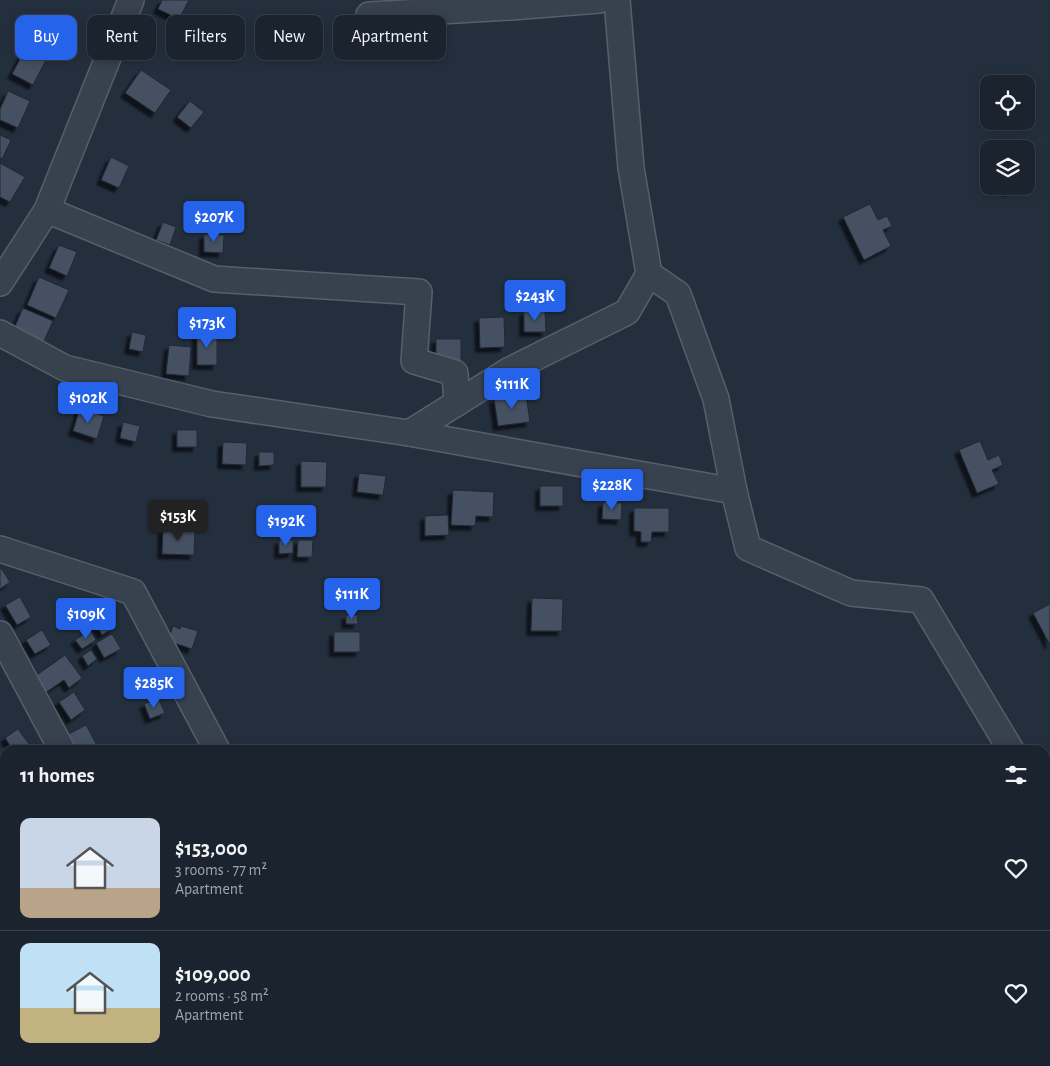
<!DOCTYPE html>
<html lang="en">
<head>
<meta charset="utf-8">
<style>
	:root { --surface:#1b232e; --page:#242b36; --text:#f1f3f6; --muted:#a0a4aa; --line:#39404a; --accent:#2563eb }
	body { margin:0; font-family:"Alegreya Sans",sans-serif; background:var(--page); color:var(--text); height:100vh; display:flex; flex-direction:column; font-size:19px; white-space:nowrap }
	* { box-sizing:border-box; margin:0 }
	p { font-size:16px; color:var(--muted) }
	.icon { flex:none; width:28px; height:28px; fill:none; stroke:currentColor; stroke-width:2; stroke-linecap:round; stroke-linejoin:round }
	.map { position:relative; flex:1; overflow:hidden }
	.panel { position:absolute; left:0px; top:745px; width:1050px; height:321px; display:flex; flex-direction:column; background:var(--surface); border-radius:15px 15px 0 0; box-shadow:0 2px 12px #0003,0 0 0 1px var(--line) }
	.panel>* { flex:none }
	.banner { position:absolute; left:15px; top:15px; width:500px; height:45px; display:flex; gap:10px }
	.tools { position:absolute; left:980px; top:75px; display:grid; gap:10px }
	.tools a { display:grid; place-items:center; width:55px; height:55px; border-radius:10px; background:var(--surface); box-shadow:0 2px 12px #0003,0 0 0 1px var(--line); font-size:25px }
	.price { position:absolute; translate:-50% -42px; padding:0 11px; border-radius:5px; background:var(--accent); color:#fff; font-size:16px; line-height:32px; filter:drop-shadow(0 1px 2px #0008) }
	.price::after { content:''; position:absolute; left:50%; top:30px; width:15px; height:11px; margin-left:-8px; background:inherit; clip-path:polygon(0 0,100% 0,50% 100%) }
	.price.active { background:#222; color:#fff }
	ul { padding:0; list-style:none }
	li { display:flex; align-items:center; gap:15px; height:125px; padding:0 20px }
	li+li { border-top:1px solid var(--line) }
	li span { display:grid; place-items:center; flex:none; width:140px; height:100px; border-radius:10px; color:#555 }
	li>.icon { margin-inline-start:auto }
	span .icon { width:60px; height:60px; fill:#fffc; stroke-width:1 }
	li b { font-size:21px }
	h2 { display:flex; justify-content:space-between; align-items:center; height:60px; padding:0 20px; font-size:21px }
	.pill { padding:0 18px; border-radius:10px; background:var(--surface); box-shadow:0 2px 12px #0003,0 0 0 1px var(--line); font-size:18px; line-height:45px }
	.pill.active { background:var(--accent); color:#fff }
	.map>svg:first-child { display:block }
	.building { fill:#455162; stroke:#1f2835; filter:url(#shadow) }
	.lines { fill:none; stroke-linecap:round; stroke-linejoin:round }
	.street-casing { stroke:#565f6c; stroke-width:28 }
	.street { stroke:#38414e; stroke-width:25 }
</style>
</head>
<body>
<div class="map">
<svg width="1050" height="1066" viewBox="0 0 1050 1066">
	<defs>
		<filter id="shadow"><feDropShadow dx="-4.5" dy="4.5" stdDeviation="1" flood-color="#0009"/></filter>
	</defs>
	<rect width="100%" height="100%" fill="#242f3e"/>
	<g class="building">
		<polygon points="162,0 189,0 179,19 158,9"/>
		<polygon points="26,48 47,58 33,85 12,74"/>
		<polygon points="141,70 171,90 155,113 125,93"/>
		<polygon points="8,91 30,101 18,128 0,120 0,109"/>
		<polygon points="190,101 204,112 191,128 177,117"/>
		<polygon points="0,135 11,140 2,159 0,158"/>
		<polygon points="1011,142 1014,149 994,149"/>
		<polygon points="111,157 129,166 119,188 101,180"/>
		<polygon points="0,163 25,177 10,202 0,197"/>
		<polygon points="1004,186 1020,186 1007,192"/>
		<polygon points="870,204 878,220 887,216 892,226 883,230 891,246 864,260 843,217"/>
		<polygon points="163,222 176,227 170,245 156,240"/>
		<polygon points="204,234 224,235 223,253 204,252"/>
		<polygon points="59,245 77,252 67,276 49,268"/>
		<polygon points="39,277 69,290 56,318 27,305"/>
		<polygon points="23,308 53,321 41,348 11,335"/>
		<polygon points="524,311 545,311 546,332 524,332"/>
		<polygon points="504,317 505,347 480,348 479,318"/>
		<polygon points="132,332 146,335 143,352 129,349"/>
		<rect x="197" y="333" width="20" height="32"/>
		<rect x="436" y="339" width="25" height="22"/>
		<polygon points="169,345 191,347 189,376 166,374"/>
		<polygon points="526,394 530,422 498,426 494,399"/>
		<polygon points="80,408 104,416 97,439 73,431"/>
		<polygon points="123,422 140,426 136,442 120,438"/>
		<rect x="177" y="430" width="20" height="17"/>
		<polygon points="980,441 988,460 999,455 1003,465 992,470 999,484 977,493 959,450"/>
		<polygon points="223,442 247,443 246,465 222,464"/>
		<polygon points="259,452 274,452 274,465 259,466"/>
		<polygon points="301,461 327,462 326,487 301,487"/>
		<polygon points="359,473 386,476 383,495 357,492"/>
		<rect x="540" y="486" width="23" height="20"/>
		<polygon points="453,490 494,492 493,517 476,516 475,526 451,525"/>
		<polygon points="603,502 622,503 621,520 602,519"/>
		<polygon points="634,508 669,508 669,532 652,532 651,542 641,542 641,532 634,531"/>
		<polygon points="448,515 449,535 425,536 425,516"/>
		<polygon points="163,529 195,530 194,555 162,554"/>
		<polygon points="279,540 293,540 293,553 279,554"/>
		<polygon points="298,540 313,540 312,557 297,557"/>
		<polygon points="1,568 10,582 0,589 0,569"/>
		<polygon points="20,597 31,617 17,625 5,605"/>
		<polygon points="532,598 563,599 562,631 531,631"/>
		<polygon points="1050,604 1050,645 1033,613"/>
		<polygon points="346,615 357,615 358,624 346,624"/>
		<polygon points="108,618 114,628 102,635 96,625"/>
		<polygon points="173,626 180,629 181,626 198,631 192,649 168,641"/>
		<polygon points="42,630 51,645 35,654 26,640"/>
		<polygon points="90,630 96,640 82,649 75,640"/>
		<rect x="334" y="632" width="26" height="20"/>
		<polygon points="112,634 121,649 104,658 96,643"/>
		<polygon points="91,650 97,659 88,666 82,656"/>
		<polygon points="65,655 82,678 69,688 64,680 45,693 34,677"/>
		<polygon points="74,692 85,710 71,720 59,702"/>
		<polygon points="158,698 165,713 150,719 144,704"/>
		<polygon points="86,725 99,749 73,750 65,736"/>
		<polygon points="18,729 29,744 19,750 13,750 5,738"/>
		<polygon points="5,775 5,805 3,806 0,799 0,777"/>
		<polygon points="5,828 5,847 0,838 0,831"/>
		<polygon points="0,861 3,866 5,864 5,891 2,893 0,890"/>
	</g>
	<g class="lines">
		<g class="street-casing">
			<g id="street">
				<polyline points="617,0 631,168 649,274 678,294 716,399 734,491"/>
				<polyline points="369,15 511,7 599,0"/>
				<polyline points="47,210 214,279 419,292 414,361 455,373 457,403"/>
				<polyline points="0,283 47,210 131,0"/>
				<polyline points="0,333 65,368 212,404 409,433 734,491 748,548 851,593 921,600 1011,750"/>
				<polyline points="409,433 508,371 627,312 649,274"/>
				<polyline points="0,549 133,592 217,750"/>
				<polyline points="0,634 62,750"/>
				<polyline points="1045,816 1050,826"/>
				<polyline points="0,927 5,935"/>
				<polyline points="77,1061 80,1066"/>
			</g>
		</g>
		<use href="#street" class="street"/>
	</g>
</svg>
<div class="tools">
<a><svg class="icon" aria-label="locate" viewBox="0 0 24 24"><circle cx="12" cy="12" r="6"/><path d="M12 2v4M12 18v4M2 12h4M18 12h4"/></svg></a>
<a><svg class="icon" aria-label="layers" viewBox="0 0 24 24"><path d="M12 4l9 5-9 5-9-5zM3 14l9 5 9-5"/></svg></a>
</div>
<b class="price" style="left:214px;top:243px">$207K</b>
<b class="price" style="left:535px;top:322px">$243K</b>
<b class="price" style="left:207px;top:349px">$173K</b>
<b class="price" style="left:512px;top:410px">$111K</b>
<b class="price" style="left:88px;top:424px">$102K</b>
<b class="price" style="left:612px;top:511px">$228K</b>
<b class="price active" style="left:178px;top:542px">$153K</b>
<b class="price" style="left:286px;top:547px">$192K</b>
<b class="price" style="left:352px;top:620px">$111K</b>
<b class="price" style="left:86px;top:640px">$109K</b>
<b class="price" style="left:154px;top:709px">$285K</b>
<div class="banner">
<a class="pill active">Buy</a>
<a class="pill">Rent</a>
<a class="pill">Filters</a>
<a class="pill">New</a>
<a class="pill">Apartment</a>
</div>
<section class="panel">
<h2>11 homes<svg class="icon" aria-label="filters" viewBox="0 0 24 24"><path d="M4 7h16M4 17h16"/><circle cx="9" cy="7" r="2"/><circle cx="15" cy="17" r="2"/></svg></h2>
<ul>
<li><span style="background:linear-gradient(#c9d6e8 70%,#b9a48a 0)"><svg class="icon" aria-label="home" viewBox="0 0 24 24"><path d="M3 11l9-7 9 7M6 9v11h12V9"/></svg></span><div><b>$153,000</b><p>3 rooms · 77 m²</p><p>Apartment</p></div><svg class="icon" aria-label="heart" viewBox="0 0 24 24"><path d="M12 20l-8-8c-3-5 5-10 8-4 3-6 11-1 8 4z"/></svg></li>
<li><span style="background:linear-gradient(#bfe0f5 65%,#c2b280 0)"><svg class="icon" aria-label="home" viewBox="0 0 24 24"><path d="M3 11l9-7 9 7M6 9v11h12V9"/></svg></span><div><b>$109,000</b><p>2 rooms · 58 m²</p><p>Apartment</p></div><svg class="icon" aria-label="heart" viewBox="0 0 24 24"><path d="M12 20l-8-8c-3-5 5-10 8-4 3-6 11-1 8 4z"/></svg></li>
</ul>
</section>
</div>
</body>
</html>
